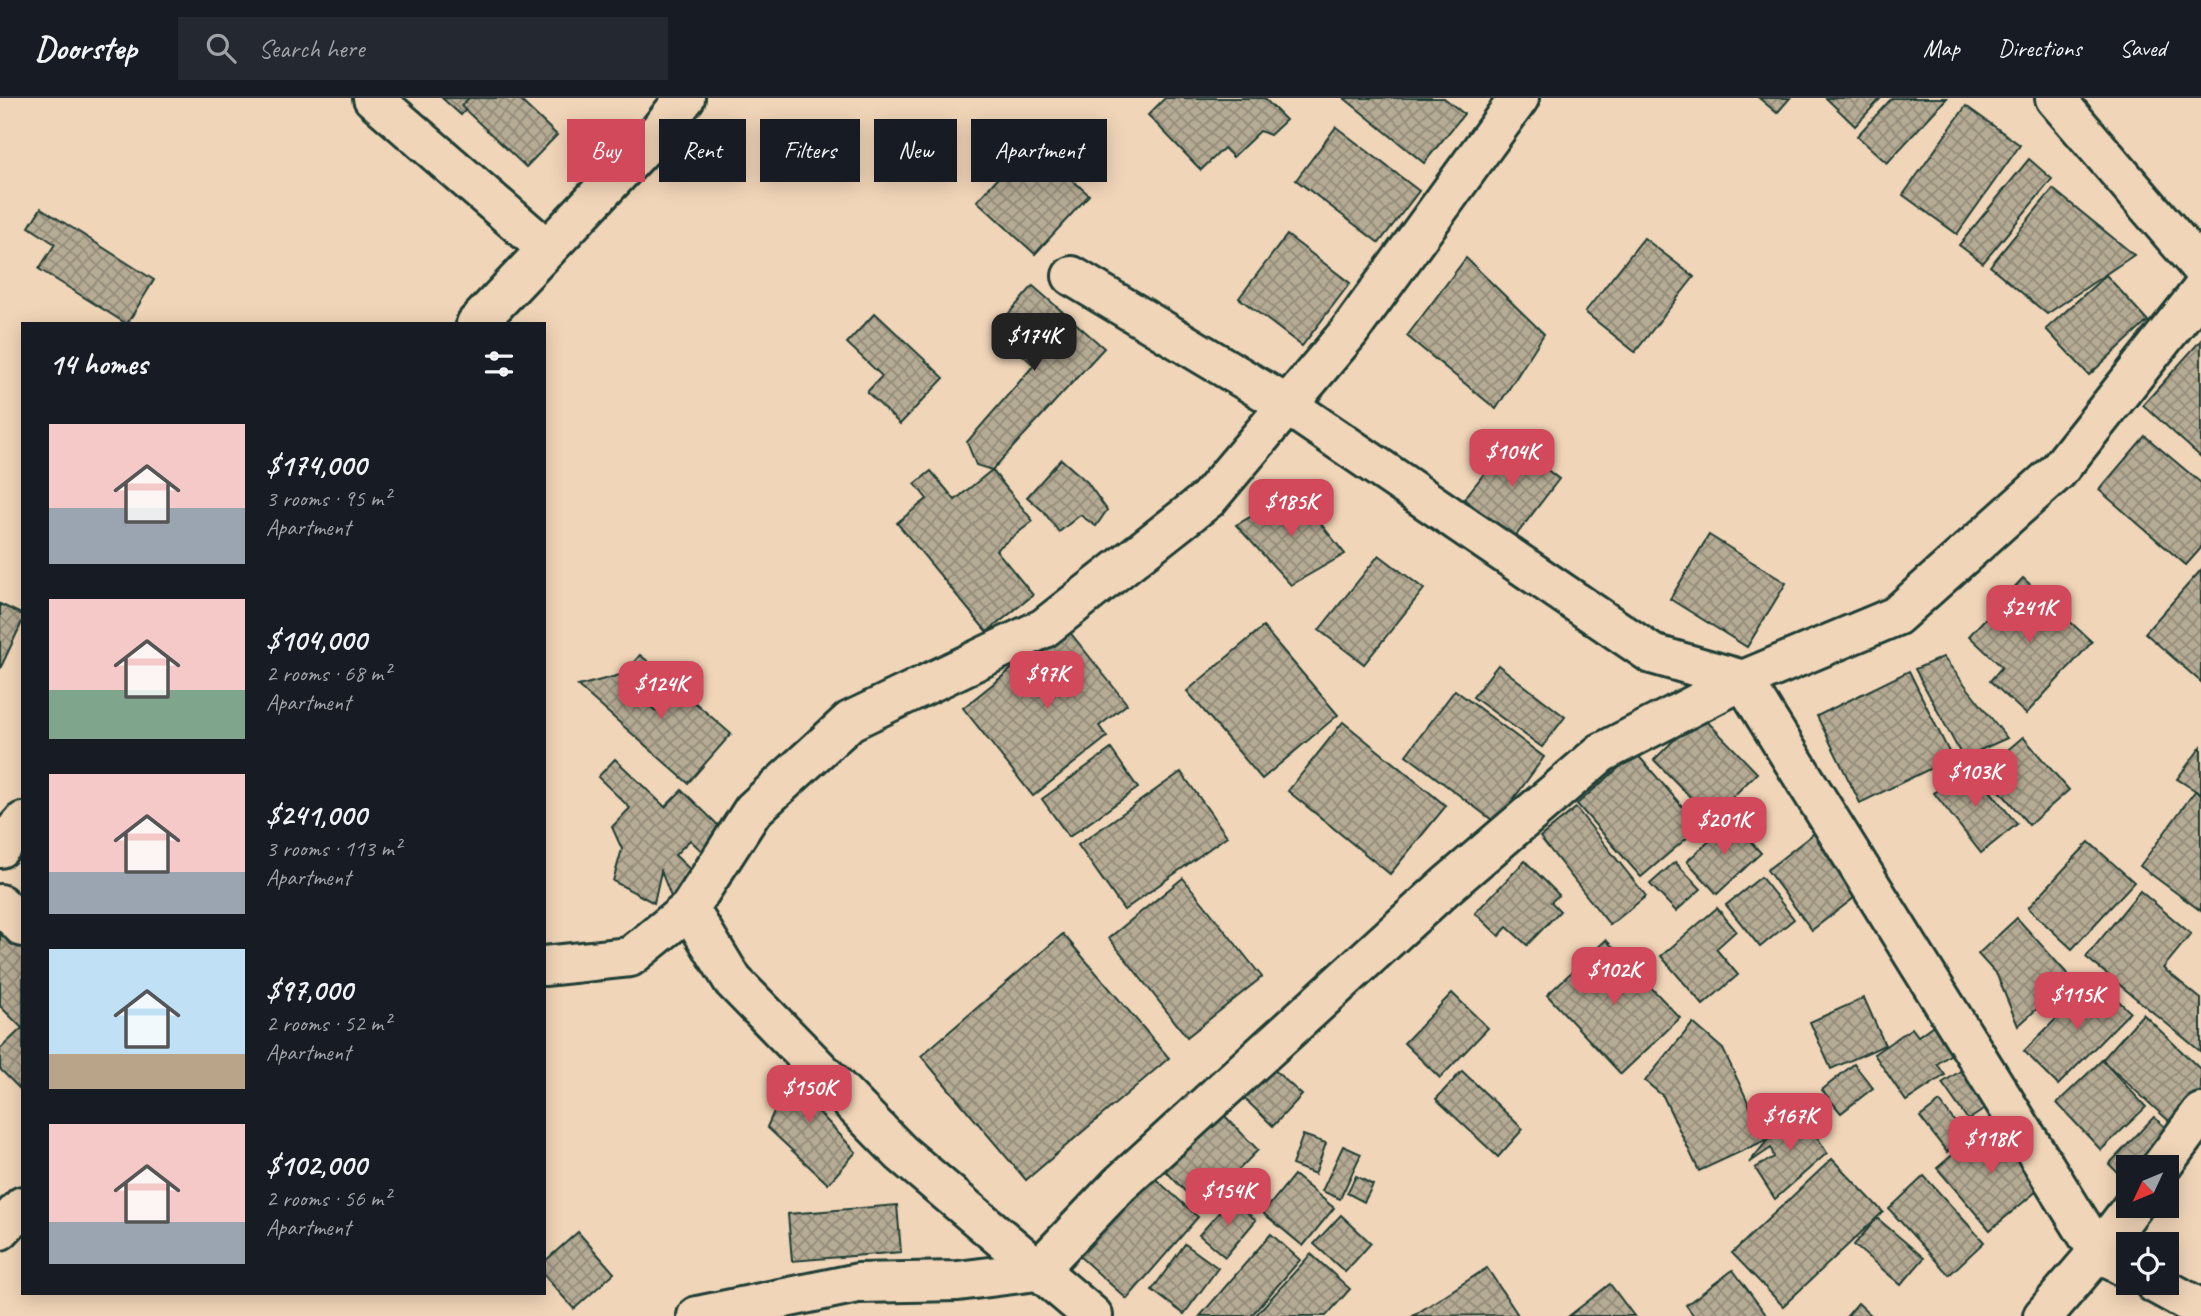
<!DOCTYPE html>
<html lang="en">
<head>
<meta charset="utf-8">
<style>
	:root { --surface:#171b24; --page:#242831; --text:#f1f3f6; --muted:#9ea1a6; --line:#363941; --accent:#d1495b }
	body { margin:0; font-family:Caveat,sans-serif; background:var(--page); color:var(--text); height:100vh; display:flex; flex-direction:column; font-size:26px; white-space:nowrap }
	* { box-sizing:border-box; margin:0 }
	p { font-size:23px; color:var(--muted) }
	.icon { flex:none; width:38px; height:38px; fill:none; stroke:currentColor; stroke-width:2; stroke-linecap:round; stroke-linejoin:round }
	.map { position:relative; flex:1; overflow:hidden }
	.sheet { position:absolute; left:21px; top:224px; width:525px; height:973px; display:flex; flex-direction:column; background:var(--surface); border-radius:0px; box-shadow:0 4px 18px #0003 }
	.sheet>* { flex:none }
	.banner { position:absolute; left:567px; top:21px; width:665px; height:63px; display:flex; gap:14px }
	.needle { width:46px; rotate:226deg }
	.fabs { position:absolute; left:2116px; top:1057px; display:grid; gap:14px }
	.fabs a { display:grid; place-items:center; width:63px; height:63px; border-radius:0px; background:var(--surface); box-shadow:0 4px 18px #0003; font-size:35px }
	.price { position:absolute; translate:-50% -60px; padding:0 16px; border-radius:14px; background:var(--accent); color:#fff; font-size:23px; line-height:46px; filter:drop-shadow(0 2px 4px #0008) }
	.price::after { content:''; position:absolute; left:50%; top:42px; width:21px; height:16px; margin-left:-10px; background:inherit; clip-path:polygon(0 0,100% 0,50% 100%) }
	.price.current { background:#222; color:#fff }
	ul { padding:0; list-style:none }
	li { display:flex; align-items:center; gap:21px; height:175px; padding:0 28px }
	li span { display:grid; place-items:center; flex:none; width:196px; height:140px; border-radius:0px; color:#555 }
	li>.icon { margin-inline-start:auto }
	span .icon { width:84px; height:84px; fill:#fffc; stroke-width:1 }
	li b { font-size:30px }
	h2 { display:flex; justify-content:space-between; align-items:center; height:84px; padding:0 28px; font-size:30px }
	.chip { padding:0 24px; border-radius:0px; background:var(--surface); box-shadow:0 4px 18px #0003; font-size:24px; line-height:63px }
	.chip.current { background:var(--accent); color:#fff }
	header { display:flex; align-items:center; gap:42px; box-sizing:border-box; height:98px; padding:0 35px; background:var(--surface); border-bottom:2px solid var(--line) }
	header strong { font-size:33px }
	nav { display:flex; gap:38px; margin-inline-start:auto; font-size:24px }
	.search { width:490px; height:63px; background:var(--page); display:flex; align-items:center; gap:18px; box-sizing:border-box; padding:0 24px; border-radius:0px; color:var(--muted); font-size:26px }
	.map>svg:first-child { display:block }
	.building { fill:url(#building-cross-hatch); stroke:#1f3d34; stroke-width:2 }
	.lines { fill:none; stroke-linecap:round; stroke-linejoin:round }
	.street-casing { stroke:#1f3d34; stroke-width:44 }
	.street { stroke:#f1d5b8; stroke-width:38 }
</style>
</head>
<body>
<header>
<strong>Doorstep</strong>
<div class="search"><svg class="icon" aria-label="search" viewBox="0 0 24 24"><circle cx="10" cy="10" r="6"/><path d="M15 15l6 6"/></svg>Search here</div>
<nav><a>Map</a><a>Directions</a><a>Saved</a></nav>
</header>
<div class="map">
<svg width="2201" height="1218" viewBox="0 0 2201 1218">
	<defs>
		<pattern id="building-cross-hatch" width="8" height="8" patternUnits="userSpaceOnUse" patternTransform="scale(1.75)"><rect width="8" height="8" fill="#b6ab94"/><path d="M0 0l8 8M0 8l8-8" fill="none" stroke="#938c7a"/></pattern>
	</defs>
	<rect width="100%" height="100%" fill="#f1d5b8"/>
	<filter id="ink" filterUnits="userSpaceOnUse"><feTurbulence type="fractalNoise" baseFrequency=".0143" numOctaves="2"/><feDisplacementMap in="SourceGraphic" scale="14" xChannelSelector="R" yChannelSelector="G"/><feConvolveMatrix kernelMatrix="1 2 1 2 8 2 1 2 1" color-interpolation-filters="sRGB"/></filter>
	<g filter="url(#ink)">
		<g class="building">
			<polygon points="442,0 477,0 461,17"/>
			<polygon points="469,0 518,0 557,37 526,69 461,8"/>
			<polygon points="1165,0 1264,0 1286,22 1270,37 1260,33 1233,59 1224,50 1201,72 1148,17"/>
			<polygon points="1344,0 1444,0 1464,16 1424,65"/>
			<polygon points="1759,0 1790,0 1777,15"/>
			<polygon points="1826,0 1881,0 1855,28"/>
			<polygon points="1892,0 1947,0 1887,65 1857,38"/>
			<polygon points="1966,8 2020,47 1957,136 1903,97"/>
			<polygon points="1336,29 1419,93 1379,145 1296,82"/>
			<polygon points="1030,44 1089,97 1035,156 977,103"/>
			<polygon points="2029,61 2052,81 1983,165 1959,147"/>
			<polygon points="2053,91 2134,157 2047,216 1990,168"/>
			<polygon points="41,110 154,182 127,226 39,171 55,146 29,129"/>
			<polygon points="1287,137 1350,185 1302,248 1239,200"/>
			<polygon points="1644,140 1694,179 1635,254 1585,214"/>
			<polygon points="1466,160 1544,236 1496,311 1407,238"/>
			<polygon points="2106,177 2148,223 2089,277 2046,231"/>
			<polygon points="1033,188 1104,250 992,372 976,367 967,344 1034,267 994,232"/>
			<polygon points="875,215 944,280 900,326 867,294 882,278 847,245"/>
			<polygon points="2201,242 2201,359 2143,307"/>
			<polygon points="2145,338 2201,385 2201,450 2186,467 2099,392"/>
			<polygon points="1510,343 1559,381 1514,440 1464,401"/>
			<polygon points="1061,361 1087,384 1107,412 1096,428 1080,417 1059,434 1043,413 1027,399"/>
			<polygon points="992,372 1033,423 996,452 1033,497 987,534 897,425 927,401 915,386 931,373 955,402"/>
			<polygon points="1295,394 1345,456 1291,487 1236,427"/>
			<polygon points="1709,437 1786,485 1747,549 1670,501"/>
			<polygon points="1379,457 1424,491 1364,566 1319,532"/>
			<polygon points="2201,472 2201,584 2145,535"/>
			<polygon points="2023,480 2092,544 2026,616 1990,583 2002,569 1969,538"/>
			<polygon points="0,506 23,517 23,522 0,571"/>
			<polygon points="1065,528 1127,606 1099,628 1107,639 1033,698 963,610"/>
			<polygon points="1263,529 1338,617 1262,681 1187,593"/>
			<polygon points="640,557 656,570 635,596 656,613 685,596 731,636 688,685 578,588 624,576"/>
			<polygon points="1943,559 2007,640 1963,660 1915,571"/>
			<polygon points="1498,567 1565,619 1542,649 1473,599"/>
			<polygon points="1909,573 1952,660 1860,705 1817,618"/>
			<polygon points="1455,592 1544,659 1496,725 1406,657"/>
			<polygon points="1700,616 1757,675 1711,720 1654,662"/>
			<polygon points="1343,624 1446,708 1390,776 1288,693"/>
			<polygon points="2023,639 2069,692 2029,727 1983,673"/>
			<polygon points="2201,649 2201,696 2177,681"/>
			<polygon points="1111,651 1138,690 1069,739 1042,701"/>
			<polygon points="1636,655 1700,729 1641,779 1577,706"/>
			<polygon points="615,661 665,709 682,692 724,733 709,760 690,742 675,757 697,778 673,804 661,773 654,805 613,783 622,751 612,729 630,710 598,679"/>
			<polygon points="1969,667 2017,726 1981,755 1934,695"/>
			<polygon points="1181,674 1227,738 1124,812 1078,747"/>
			<polygon points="2195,693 2201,697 2201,813 2140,768"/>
			<polygon points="1576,710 1646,798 1610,827 1540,739"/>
			<polygon points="1732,723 1761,755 1717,796 1687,763"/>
			<polygon points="1817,733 1863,793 1812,832 1767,772"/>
			<polygon points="2089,744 2134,784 2072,851 2028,810"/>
			<polygon points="1525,763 1559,797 1551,804 1560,813 1527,847 1507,829 1499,838 1475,815"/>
			<polygon points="1675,764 1701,791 1676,813 1650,786"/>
			<polygon points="1761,779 1794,821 1760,849 1726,807"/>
			<polygon points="1183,780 1262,879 1187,939 1109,840"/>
			<polygon points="2140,793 2191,836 2163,870 2201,901 2201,954 2086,859"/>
			<polygon points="1717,810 1736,833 1716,851 1738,877 1703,907 1661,858"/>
			<polygon points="2017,820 2071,880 2018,928 1997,877 1978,856"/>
			<polygon points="0,822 23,845 23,994 0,971 0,951 22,930 0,908"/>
			<polygon points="1063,836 1169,960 1026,1082 921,958"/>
			<polygon points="1606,842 1680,920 1621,976 1547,897"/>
			<polygon points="2096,881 2130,914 2058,987 2024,953"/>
			<polygon points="1452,895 1488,930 1440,980 1404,945"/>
			<polygon points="1864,900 1885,947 1831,971 1810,924"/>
			<polygon points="2143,916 2201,972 2201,999 2181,1034 2102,962"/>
			<polygon points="1693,925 1723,951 1766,1042 1699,1073 1663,998 1645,983"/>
			<polygon points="1935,926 1954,954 1937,966 1945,977 1906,1003 1874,956 1912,930 1918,938"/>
			<polygon points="798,960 826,988 815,1010 856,1054 828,1086 767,1029"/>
			<polygon points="2102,962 2146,1009 2101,1052 2057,1005"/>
			<polygon points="1854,966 1873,990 1841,1015 1822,992"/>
			<polygon points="1271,969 1302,997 1273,1028 1243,999"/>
			<polygon points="1962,972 1988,1009 1968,1022 1942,985"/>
			<polygon points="1462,973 1523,1031 1498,1059 1436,1001"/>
			<polygon points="1940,1004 1966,1039 1947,1054 1920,1019"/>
			<polygon points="1797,1006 1827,1055 1775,1101 1755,1070 1774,1059 1771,1050 1749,1065"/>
			<polygon points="1219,1012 1258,1052 1201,1110 1162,1069"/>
			<polygon points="2154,1019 2177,1040 2150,1069 2128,1069 2128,1085 2109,1066"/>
			<polygon points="1991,1024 2044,1087 1990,1132 1937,1070"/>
			<polygon points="1303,1037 1326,1045 1315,1076 1292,1067"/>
			<polygon points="1343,1048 1361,1056 1340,1101 1322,1093"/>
			<polygon points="1832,1061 1883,1114 1783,1208 1732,1155"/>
			<polygon points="1149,1075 1198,1119 1127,1201 1078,1157"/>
			<polygon points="1294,1077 1334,1110 1303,1148 1263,1115"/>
			<polygon points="1356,1078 1373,1087 1364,1104 1347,1095"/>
			<polygon points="1924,1078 1984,1144 1949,1177 1889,1111"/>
			<polygon points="1231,1101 1256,1122 1225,1159 1199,1137"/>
			<polygon points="897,1107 901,1154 792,1163 788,1116"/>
			<polygon points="1341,1117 1371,1145 1345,1174 1314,1146"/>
			<polygon points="1877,1120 1924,1160 1901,1187 1854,1147"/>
			<polygon points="578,1134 614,1175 574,1211 544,1177 544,1164"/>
			<polygon points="1271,1136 1300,1162 1251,1218 1200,1218"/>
			<polygon points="1185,1146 1218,1170 1184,1216 1152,1192"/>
			<polygon points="1311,1156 1350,1191 1326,1218 1255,1218"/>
			<polygon points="1487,1170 1518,1217 1413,1218"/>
			<polygon points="1733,1172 1767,1218 1694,1218 1686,1207"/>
			<polygon points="1610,1186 1634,1218 1569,1218"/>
			<polygon points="1858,1205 1872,1218 1847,1218"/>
		</g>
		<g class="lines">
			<g class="street-casing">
				<g id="street">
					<polyline points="373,0 547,151"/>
					<polyline points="2055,0 2201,170"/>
					<polyline points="1072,178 1287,307 1652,556 1743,582 2098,1154 2128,1171"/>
					<polyline points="476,226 659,33 685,0"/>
					<polyline points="0,750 23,724"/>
					<polyline points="0,806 23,829"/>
					<polyline points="689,811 733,883 901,1055 1093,1218"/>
					<polyline points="544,868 630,859 689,811 753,712 850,623 1044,530 1208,401 1349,234 1519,0"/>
					<polyline points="2161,1069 2201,1015"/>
					<polyline points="0,1132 23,1108"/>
					<polyline points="2154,1185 2201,1211"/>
					<polyline points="697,1218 858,1185 958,1183 1037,1173 1120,1086 1445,789 1601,655 1743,582 1896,518 2058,373 2201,193"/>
					<polyline points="2043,1218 2098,1154 2133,1108"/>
				</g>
			</g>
			<use href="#street" class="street"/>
		</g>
	</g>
</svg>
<div class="fabs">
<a><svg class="needle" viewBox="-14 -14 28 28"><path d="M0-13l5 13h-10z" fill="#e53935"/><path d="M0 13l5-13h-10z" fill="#9ea1a6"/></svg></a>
<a><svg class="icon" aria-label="locate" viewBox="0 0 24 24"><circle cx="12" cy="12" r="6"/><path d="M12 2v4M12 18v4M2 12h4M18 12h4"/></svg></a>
</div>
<b class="price current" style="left:1034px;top:275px">$174K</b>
<b class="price" style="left:1512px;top:391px">$104K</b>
<b class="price" style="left:1291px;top:441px">$185K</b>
<b class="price" style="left:2029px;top:547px">$241K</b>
<b class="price" style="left:1047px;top:613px">$97K</b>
<b class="price" style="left:661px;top:623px">$124K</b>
<b class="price" style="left:1975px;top:711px">$103K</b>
<b class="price" style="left:1724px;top:759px">$201K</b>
<b class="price" style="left:1614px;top:909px">$102K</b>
<b class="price" style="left:2077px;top:934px">$115K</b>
<b class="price" style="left:809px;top:1027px">$150K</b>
<b class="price" style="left:1790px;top:1055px">$167K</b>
<b class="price" style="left:1991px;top:1078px">$118K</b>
<b class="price" style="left:1228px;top:1130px">$154K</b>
<div class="banner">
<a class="chip current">Buy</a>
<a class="chip">Rent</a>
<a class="chip">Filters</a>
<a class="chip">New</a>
<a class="chip">Apartment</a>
</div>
<section class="sheet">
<h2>14 homes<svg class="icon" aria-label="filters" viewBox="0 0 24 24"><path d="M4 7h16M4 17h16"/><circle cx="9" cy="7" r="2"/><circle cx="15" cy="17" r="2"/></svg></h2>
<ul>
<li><span style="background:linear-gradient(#f6c9c9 60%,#9aa5b1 0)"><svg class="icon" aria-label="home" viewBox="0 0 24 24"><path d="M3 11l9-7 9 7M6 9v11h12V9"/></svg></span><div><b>$174,000</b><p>3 rooms · 95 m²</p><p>Apartment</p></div></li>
<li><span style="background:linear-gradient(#f6c9c9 65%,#7fa58c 0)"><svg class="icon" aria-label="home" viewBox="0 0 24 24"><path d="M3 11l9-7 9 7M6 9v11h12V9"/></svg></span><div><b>$104,000</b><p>2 rooms · 68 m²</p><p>Apartment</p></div></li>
<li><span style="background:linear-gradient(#f6c9c9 70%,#9aa5b1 0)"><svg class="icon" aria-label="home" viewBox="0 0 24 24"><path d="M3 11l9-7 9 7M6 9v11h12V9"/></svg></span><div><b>$241,000</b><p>3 rooms · 113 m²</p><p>Apartment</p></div></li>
<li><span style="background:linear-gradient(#bfe0f5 75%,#b9a48a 0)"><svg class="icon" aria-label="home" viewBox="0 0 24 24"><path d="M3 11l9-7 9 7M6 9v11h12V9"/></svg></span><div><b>$97,000</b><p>2 rooms · 52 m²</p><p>Apartment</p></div></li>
<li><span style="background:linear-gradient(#f6c9c9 70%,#9aa5b1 0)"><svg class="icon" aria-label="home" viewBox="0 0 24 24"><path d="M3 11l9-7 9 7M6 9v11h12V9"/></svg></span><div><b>$102,000</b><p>2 rooms · 56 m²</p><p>Apartment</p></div></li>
</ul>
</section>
</div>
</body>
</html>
